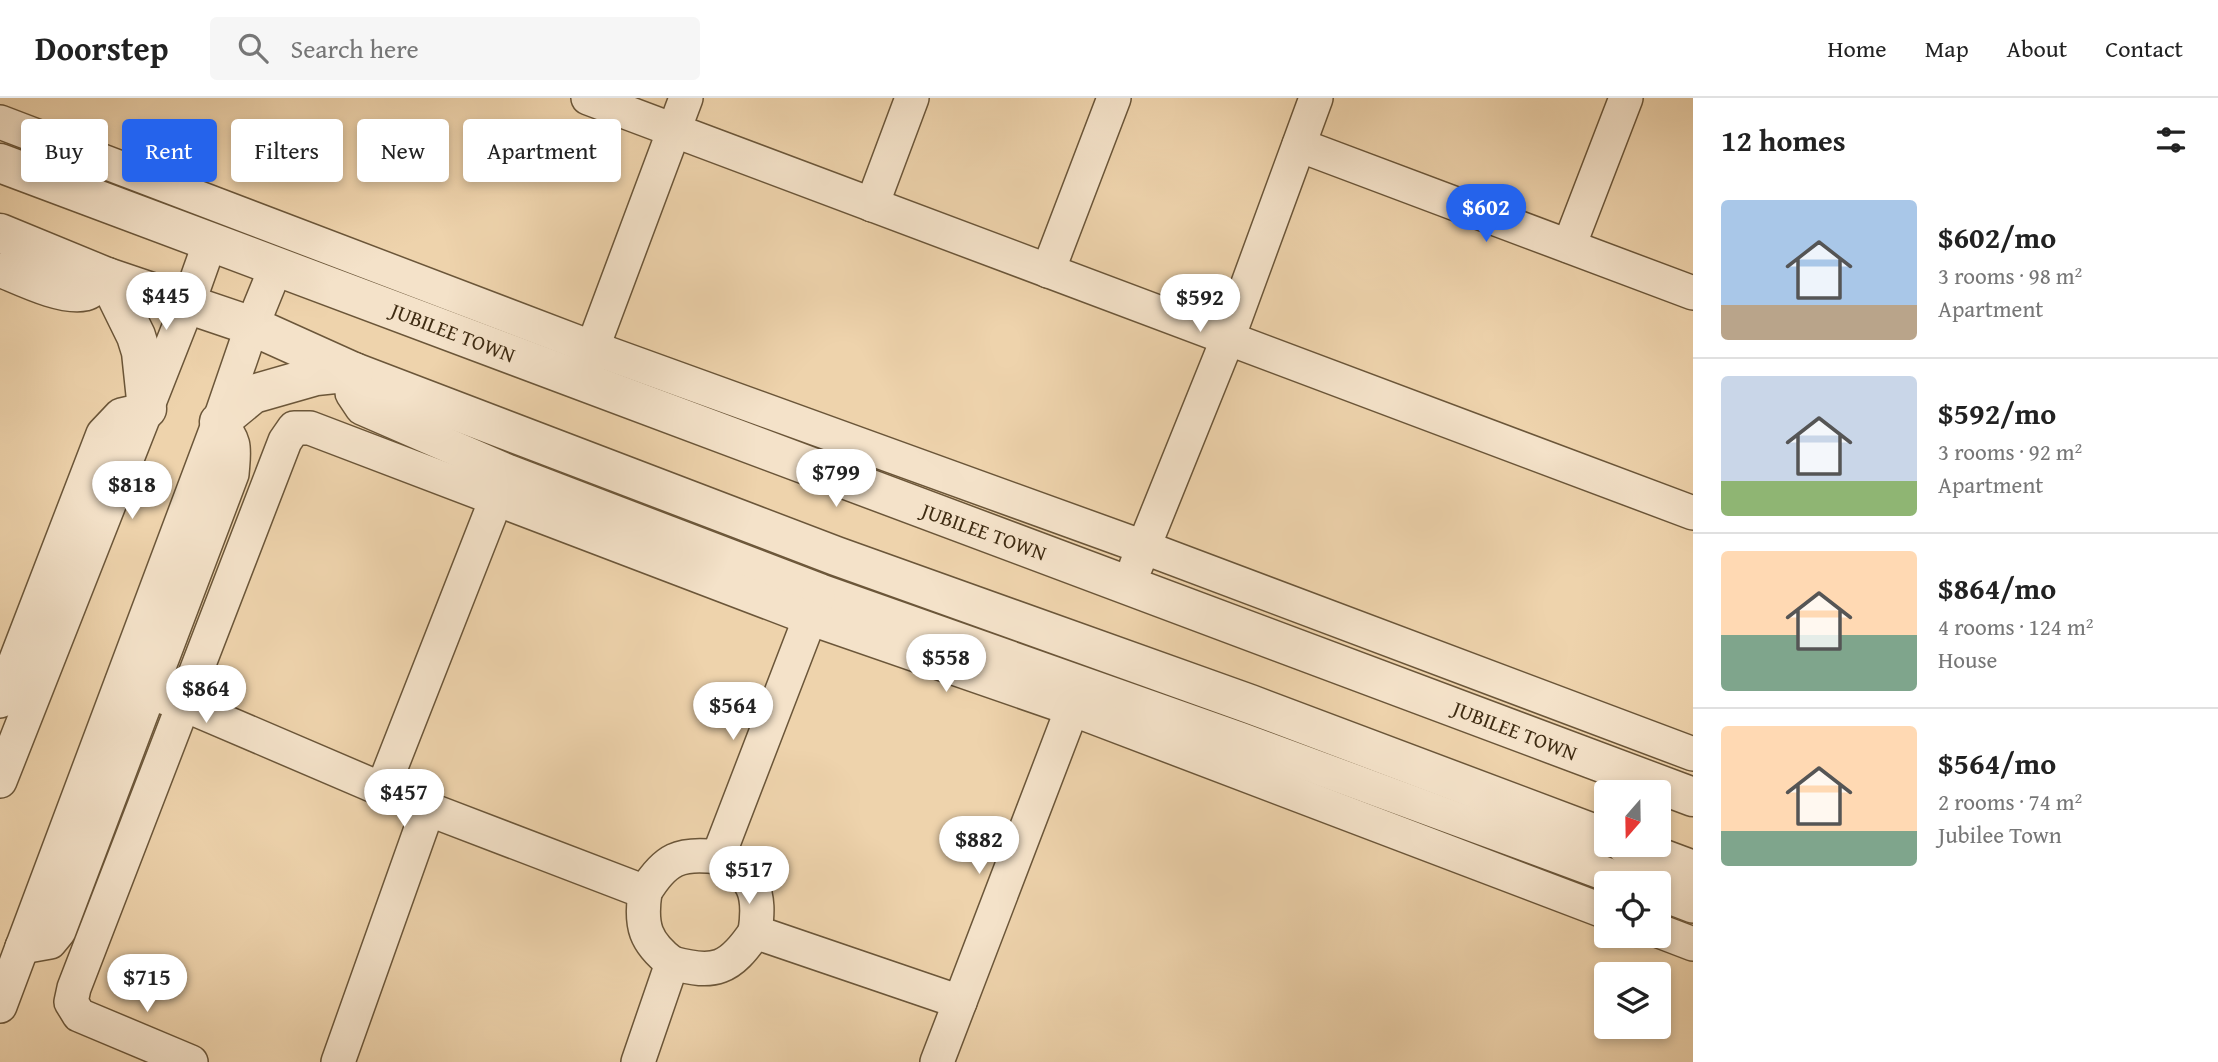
<!DOCTYPE html>
<html lang="en">
<head>
<meta charset="utf-8">
<style>
	:root { --surface:#fff; --page:#f6f6f6; --text:#222; --muted:#767676; --line:#e0e0e0; --accent:#2563eb }
	body { margin:0; font-family:"Gentium Book Plus",serif; background:var(--page); color:var(--text); height:100vh; display:flex; flex-direction:column; font-size:26px; white-space:nowrap }
	* { box-sizing:border-box; margin:0 }
	p { font-size:23px; color:var(--muted) }
	.icon { flex:none; width:38px; height:38px; fill:none; stroke:currentColor; stroke-width:2; stroke-linecap:round; stroke-linejoin:round }
	.map { position:relative; flex:1; overflow:hidden }
	.sheet { display:flex; flex-direction:column; background:var(--surface); width:525px }
	.sheet>* { flex:none }
	.guide { position:absolute; left:21px; top:21px; width:665px; height:63px; display:flex; gap:14px }
	.needle { width:46px; rotate:200deg }
	.fabs { position:absolute; left:1594px; top:682px; display:grid; gap:14px }
	.fabs a { display:grid; place-items:center; width:77px; height:77px; border-radius:7px; background:var(--surface); box-shadow:0 4px 10px #0003; font-size:35px }
	.price { position:absolute; translate:-50% -60px; padding:0 16px; border-radius:24px; background:#fff; color:#222; font-size:23px; line-height:46px; filter:drop-shadow(0 2px 4px #0008) }
	.price::after { content:''; position:absolute; left:50%; top:42px; width:21px; height:16px; margin-left:-10px; background:inherit; clip-path:polygon(0 0,100% 0,50% 100%) }
	.price.active { background:var(--accent); color:#fff }
	ul { padding:0; list-style:none }
	li { display:flex; align-items:center; gap:21px; height:175px; padding:0 28px }
	li+li { border-top:2px solid var(--line) }
	li span { display:grid; place-items:center; flex:none; width:196px; height:140px; border-radius:7px; color:#555 }
	li>.icon { margin-inline-start:auto }
	span .icon { width:84px; height:84px; fill:#fffc; stroke-width:1 }
	li b { font-size:30px }
	h2 { display:flex; justify-content:space-between; align-items:center; height:84px; padding:0 28px; font-size:30px }
	.pill { padding:0 24px; border-radius:7px; background:var(--surface); box-shadow:0 4px 10px #0003; font-size:24px; line-height:63px }
	.pill.active { background:var(--accent); color:#fff }
	header { display:flex; align-items:center; gap:42px; box-sizing:border-box; height:98px; padding:0 35px; background:var(--surface); border-bottom:2px solid var(--line) }
	header strong { font-size:33px }
	nav { display:flex; gap:38px; margin-inline-start:auto; font-size:24px }
	.search { width:490px; height:63px; background:var(--page); display:flex; align-items:center; gap:18px; box-sizing:border-box; padding:0 24px; border-radius:7px; color:var(--muted); font-size:26px }
	main { display:flex; flex:1; min-height:0 }
	.map>svg:first-child { display:block }
	.lines { fill:none; stroke-linecap:round; stroke-linejoin:round }
	.minor-casing { stroke:#6b5639; stroke-width:36 }
	.tertiary-casing { stroke:#6b5639; stroke-width:41 }
	.minor { stroke:#f4e2c9; stroke-width:33 }
	.tertiary { stroke:#f4e2c9; stroke-width:38 }
	.labels { text-anchor:middle; stroke-width:5; stroke-linejoin:round; paint-order:stroke }
	.street-label { font-size:21px; fill:#3f2c13; stroke:#f4e2c9 }
</style>
</head>
<body>
<header>
<strong>Doorstep</strong>
<div class="search"><svg class="icon" aria-label="search" viewBox="0 0 24 24"><circle cx="10" cy="10" r="6"/><path d="M15 15l6 6"/></svg>Search here</div>
<nav><a>Home</a><a>Map</a><a>About</a><a>Contact</a></nav>
</header>
<main>
<div class="map">
<svg width="1693" height="964" viewBox="0 0 1693 964">
	<rect width="100%" height="100%" fill="#eed3ac"/>
	<filter id="stains"><feTurbulence type="fractalNoise" baseFrequency=".00286" numOctaves="4"/><feColorMatrix values="0 0 0 0 .2 0 0 0 0 .09 0 0 0 0 .02 0 0 0 .5 -.17"/></filter>
	<radialGradient id="worn" r=".72"><stop offset=".6" stop-color="#630" stop-opacity="0"/><stop offset="1" stop-color="#630" stop-opacity=".3"/></radialGradient>
	<g class="lines">
		<g class="minor-casing">
			<g id="minor">
				<polyline points="588,0 1693,415"/>
				<polyline points="0,24 593,250 1143,449 1693,656"/>
				<polyline points="1299,47 1693,195"/>
				<polyline points="872,107 912,0"/>
				<polyline points="1569,148 1626,0"/>
				<path d="M0,172C22,181 62,201 85,196C93,194 101,184 107,179"/>
				<polyline points="1048,173 1114,0"/>
				<polyline points="585,270 686,0"/>
				<polyline points="354,274 352,295 362,310 507,373 821,493 1240,641 1633,786"/>
				<polyline points="1136,468 1228,240 1316,0"/>
				<path d="M122,584L185,607L428,711L645,794C640,828 645,844 672,865"/>
				<polyline points="0,603 103,336 121,317 147,311"/>
				<polyline points="0,683 188,206 210,144"/>
				<polyline points="382,692 504,381"/>
				<path d="M645,794C665,761 680,754 718,759"/>
				<polyline points="1659,795 1693,808"/>
				<polyline points="1659,833 1693,846"/>
				<path d="M755,834C761,794 754,778 718,759L818,499"/>
				<path d="M22,849L50,844L59,833L232,376C234,351 237,344 219,324"/>
				<polyline points="0,908 219,324 252,228 276,169"/>
				<polyline points="191,964 79,917 71,904 74,890 285,343 294,330 310,330 809,520 1072,611 1606,814"/>
				<polyline points="338,964 428,711"/>
				<path d="M638,964L672,865C715,877 730,871 755,834L960,904"/>
				<polyline points="937,964 1072,611"/>
			</g>
		</g>
		<g class="tertiary-casing">
			<g id="tertiary">
				<polyline points="0,65 1693,699"/>
				<polyline points="0,135 107,179 252,228 354,274 836,458 1250,606 1606,740"/>
				<polyline points="107,179 136,238 141,254 147,311"/>
				<polyline points="219,324 253,296 316,278 354,274"/>
				<polyline points="1626,747 1693,772"/>
			</g>
		</g>
		<use href="#minor" class="minor"/>
		<use href="#tertiary" class="tertiary"/>
	</g>
	<g class="labels">
		<g class="street-label">
			<text transform="translate(453 235) rotate(21)" y="7">JUBILEE TOWN</text>
			<text transform="translate(984 434) rotate(20)" y="7">JUBILEE TOWN</text>
			<text transform="translate(1515 633) rotate(21)" y="7">JUBILEE TOWN</text>
		</g>
	</g>
	<rect width="100%" height="100%" filter="url(#stains)"/>
	<rect width="100%" height="100%" fill="url(#worn)"/>
</svg>
<div class="fabs">
<a><svg class="needle" viewBox="-14 -14 28 28"><path d="M0-13l5 13h-10z" fill="#e53935"/><path d="M0 13l5-13h-10z" fill="#767676"/></svg></a>
<a><svg class="icon" aria-label="locate" viewBox="0 0 24 24"><circle cx="12" cy="12" r="6"/><path d="M12 2v4M12 18v4M2 12h4M18 12h4"/></svg></a>
<a><svg class="icon" aria-label="layers" viewBox="0 0 24 24"><path d="M12 4l9 5-9 5-9-5zM3 14l9 5 9-5"/></svg></a>
</div>
<b class="price active" style="left:1486px;top:146px">$602</b>
<b class="price" style="left:166px;top:234px">$445</b>
<b class="price" style="left:1200px;top:236px">$592</b>
<b class="price" style="left:836px;top:411px">$799</b>
<b class="price" style="left:132px;top:423px">$818</b>
<b class="price" style="left:946px;top:596px">$558</b>
<b class="price" style="left:206px;top:627px">$864</b>
<b class="price" style="left:733px;top:644px">$564</b>
<b class="price" style="left:404px;top:731px">$457</b>
<b class="price" style="left:979px;top:778px">$882</b>
<b class="price" style="left:749px;top:808px">$517</b>
<b class="price" style="left:147px;top:916px">$715</b>
<div class="guide">
<a class="pill">Buy</a>
<a class="pill active">Rent</a>
<a class="pill">Filters</a>
<a class="pill">New</a>
<a class="pill">Apartment</a>
</div>
</div>
<section class="sheet">
<h2>12 homes<svg class="icon" aria-label="filters" viewBox="0 0 24 24"><path d="M4 7h16M4 17h16"/><circle cx="9" cy="7" r="2"/><circle cx="15" cy="17" r="2"/></svg></h2>
<ul>
<li><span style="background:linear-gradient(#a9c7e8 75%,#b9a48a 0)"><svg class="icon" aria-label="home" viewBox="0 0 24 24"><path d="M3 11l9-7 9 7M6 9v11h12V9"/></svg></span><div><b>$602/mo</b><p>3 rooms · 98 m²</p><p>Apartment</p></div></li>
<li><span style="background:linear-gradient(#c9d6e8 75%,#8fb573 0)"><svg class="icon" aria-label="home" viewBox="0 0 24 24"><path d="M3 11l9-7 9 7M6 9v11h12V9"/></svg></span><div><b>$592/mo</b><p>3 rooms · 92 m²</p><p>Apartment</p></div></li>
<li><span style="background:linear-gradient(#ffd9b3 60%,#7fa58c 0)"><svg class="icon" aria-label="home" viewBox="0 0 24 24"><path d="M3 11l9-7 9 7M6 9v11h12V9"/></svg></span><div><b>$864/mo</b><p>4 rooms · 124 m²</p><p>House</p></div></li>
<li><span style="background:linear-gradient(#ffd9b3 75%,#7fa58c 0)"><svg class="icon" aria-label="home" viewBox="0 0 24 24"><path d="M3 11l9-7 9 7M6 9v11h12V9"/></svg></span><div><b>$564/mo</b><p>2 rooms · 74 m²</p><p>Jubilee Town</p></div></li>
</ul>
</section>
</main>
</body>
</html>
